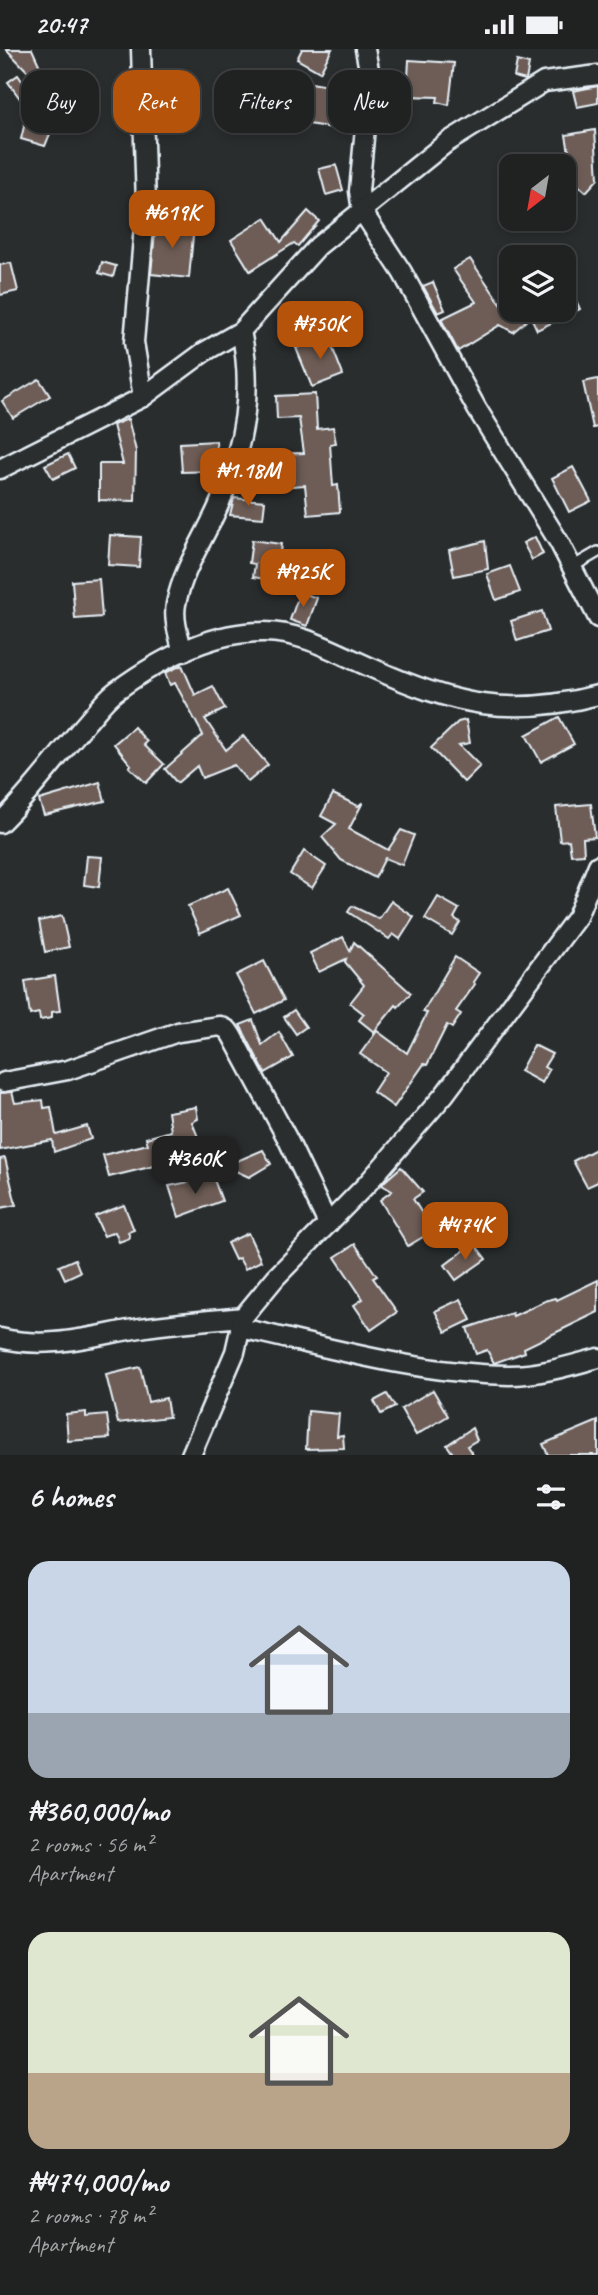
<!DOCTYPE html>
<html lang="en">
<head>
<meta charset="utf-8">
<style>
	:root { --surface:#202222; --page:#2d2f2f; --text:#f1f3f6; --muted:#a2a4a5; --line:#3d3f40; --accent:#b45309 }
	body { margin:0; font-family:Caveat,sans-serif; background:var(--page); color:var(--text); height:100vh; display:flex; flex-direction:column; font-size:26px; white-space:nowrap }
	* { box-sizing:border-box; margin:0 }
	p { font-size:23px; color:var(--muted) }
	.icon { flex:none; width:38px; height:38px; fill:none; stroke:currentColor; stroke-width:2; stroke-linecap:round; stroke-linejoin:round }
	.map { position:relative; height:1406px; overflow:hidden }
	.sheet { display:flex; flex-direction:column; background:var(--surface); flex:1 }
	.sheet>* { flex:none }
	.banner { position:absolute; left:21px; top:21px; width:556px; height:63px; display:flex; gap:14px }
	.needle { width:46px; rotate:211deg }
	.tools { position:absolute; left:499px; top:105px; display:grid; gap:14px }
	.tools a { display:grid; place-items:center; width:77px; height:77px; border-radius:14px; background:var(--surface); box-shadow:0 4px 10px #0003,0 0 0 2px var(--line); font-size:35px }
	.price { position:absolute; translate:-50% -60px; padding:0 16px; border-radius:14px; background:var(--accent); color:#fff; font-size:23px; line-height:46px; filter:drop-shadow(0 2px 4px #0008) }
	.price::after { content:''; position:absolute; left:50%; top:42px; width:21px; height:16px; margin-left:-10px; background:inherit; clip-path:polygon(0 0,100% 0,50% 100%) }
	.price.selected { background:#222; color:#fff }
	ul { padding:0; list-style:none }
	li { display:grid; align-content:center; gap:14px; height:371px; padding:0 28px }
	li span { display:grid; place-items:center; height:217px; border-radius:21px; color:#555 }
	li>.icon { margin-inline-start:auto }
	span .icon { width:126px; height:126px; fill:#fffc; stroke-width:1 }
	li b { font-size:30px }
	h2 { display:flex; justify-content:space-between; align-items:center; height:84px; padding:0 28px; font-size:30px }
	.chip { padding:0 24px; border-radius:21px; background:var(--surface); box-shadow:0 4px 10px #0003,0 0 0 2px var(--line); font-size:24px; line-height:63px }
	.chip.selected { background:var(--accent); color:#fff }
	.status { display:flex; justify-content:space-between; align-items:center; height:49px; padding:0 35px; background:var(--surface); direction:ltr }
	.status svg { height:19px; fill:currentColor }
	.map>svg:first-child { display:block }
	.building { fill:#6e5d56; stroke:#e8f1f8; stroke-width:2 }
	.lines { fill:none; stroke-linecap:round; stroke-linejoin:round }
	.service-casing { stroke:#e8f1f8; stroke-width:14 }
	.minor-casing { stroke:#e8f1f8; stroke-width:23 }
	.service { stroke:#2a2d2e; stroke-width:9 }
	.minor { stroke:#2a2d2e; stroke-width:18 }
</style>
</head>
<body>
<div class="status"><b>20:47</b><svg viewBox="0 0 49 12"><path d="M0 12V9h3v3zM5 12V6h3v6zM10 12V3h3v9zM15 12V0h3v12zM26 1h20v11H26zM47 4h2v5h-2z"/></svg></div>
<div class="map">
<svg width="598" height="1406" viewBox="0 0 598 1406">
	<rect width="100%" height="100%" fill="#2a2d2e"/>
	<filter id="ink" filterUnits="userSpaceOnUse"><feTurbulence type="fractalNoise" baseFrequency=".0143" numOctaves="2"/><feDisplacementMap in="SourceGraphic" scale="14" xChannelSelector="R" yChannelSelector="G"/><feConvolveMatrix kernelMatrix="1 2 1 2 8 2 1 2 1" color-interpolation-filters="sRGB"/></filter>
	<g filter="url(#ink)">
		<g class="building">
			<polygon points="6,0 32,0 42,22 32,27"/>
			<polygon points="302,0 332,0 320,23 297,10"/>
			<polygon points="409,11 454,14 449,56 437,53 438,48 407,47"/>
			<polygon points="517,12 529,15 526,31 514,28"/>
			<polygon points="18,26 33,48 24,55 8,33"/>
			<polygon points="311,34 335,38 334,44 351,47 345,81 290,72 295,40 310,42"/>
			<polygon points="598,37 598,54 577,58 573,42"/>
			<polygon points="27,65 55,73 45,97 21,90"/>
			<polygon points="595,81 598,130 586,143 577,135 575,143 564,140 564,107 570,109 566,86"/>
			<polygon points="336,116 343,141 326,146 319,120"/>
			<polygon points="308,162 319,172 298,197 294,194 250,222 231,191 265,169 281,193"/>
			<polygon points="156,172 194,176 189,229 151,225"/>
			<polygon points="470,210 503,258 511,255 511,261 516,261 526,272 513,283 500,276 458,302 441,270 476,253 453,220"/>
			<polygon points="102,213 116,217 113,228 99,224"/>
			<polygon points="11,214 18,242 0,246 0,216"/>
			<polygon points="433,233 445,261 438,264 423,237"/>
			<polygon points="572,243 580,260 537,281 529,264 537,261 564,261 564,248"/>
			<polygon points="328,287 343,326 312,338 296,299"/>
			<polygon points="39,330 50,347 13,369 2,352"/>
			<polygon points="598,330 598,378 593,379 583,333"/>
			<polygon points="315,345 317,380 333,378 336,394 330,395 333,437 338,436 340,463 308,466 305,436 278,438 276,405 304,404 299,369 277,370 276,347"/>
			<polygon points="128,370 136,402 135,452 99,451 99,415 123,415 113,376"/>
			<polygon points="216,392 218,422 182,423 180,394"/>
			<polygon points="68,405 75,419 53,430 45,416"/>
			<polygon points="573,418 591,452 569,463 552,429"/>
			<polygon points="234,449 265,452 263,469 230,466"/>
			<polygon points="110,486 141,488 139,518 108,516"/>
			<polygon points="535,488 543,505 532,511 523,494"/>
			<polygon points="252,491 281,495 278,520 273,520 271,531 253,528 255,515 249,514"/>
			<polygon points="485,492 488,520 454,527 449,501"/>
			<polygon points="510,517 520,543 496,551 487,525"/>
			<polygon points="99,530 102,568 75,570 72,532"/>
			<polygon points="300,543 317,549 307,577 290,571"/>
			<polygon points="542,562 548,582 517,592 511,572"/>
			<polygon points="182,616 195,646 213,637 225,660 205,670 226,701 243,687 268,716 248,733 234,716 202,729 197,717 177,734 165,720 203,686 175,634 170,636 165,624"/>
			<polygon points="559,668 574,695 541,713 526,686"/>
			<polygon points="466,671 470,694 459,696 480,717 464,733 431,699 458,673"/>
			<polygon points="134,678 147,693 144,696 164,715 146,734 129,718 131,716 114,695"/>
			<polygon points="100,733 105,752 44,766 39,751"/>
			<polygon points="333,745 358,757 363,753 349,780 388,801 401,781 414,786 402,816 385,809 375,829 341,811 322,788 336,775 321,767"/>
			<polygon points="591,755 595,788 583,789 584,805 571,806 569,791 560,792 556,758"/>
			<polygon points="304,802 326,817 312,839 290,825"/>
			<polygon points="87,807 102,808 99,838 84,836"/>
			<polygon points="228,839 241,866 200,884 188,857"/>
			<polygon points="438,848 459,860 454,869 460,873 452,886 425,870"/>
			<polygon points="391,852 414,868 400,890 393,885 389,890 348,863 352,857 379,870"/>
			<polygon points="62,867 69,898 45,903 39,872"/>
			<polygon points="343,888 350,902 354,893 411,944 398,958 396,956 374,983 359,971 364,965 350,954 364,936 345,913 346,910 319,923 310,904"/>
			<polygon points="455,908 479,924 473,933 475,935 456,962 461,965 452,979 447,976 427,1016 424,1015 394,1058 373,1043 386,1023 360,1005 377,982 407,1004 427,964 423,963"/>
			<polygon points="264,912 284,951 256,965 236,926"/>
			<polygon points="55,927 60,962 52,963 52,969 40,971 39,964 30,966 25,932"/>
			<polygon points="294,961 306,978 296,985 284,968"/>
			<polygon points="253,971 262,996 279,983 293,1008 265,1024 240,976"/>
			<polygon points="534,996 552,1005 544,1018 549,1021 542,1034 520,1022"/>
			<polygon points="12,1043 15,1054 43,1051 44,1059 51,1058 56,1086 87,1077 91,1090 54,1103 52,1091 0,1101 0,1044"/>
			<polygon points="196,1058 198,1070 192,1073 206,1108 194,1103 167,1108 170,1118 156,1122 154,1117 109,1128 103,1106 148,1095 146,1089 171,1082 168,1063"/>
			<polygon points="598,1099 598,1133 587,1138 573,1112"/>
			<polygon points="263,1101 271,1115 249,1128 225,1117"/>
			<polygon points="5,1109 16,1156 0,1159 0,1110"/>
			<polygon points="401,1118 423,1143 413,1150 433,1182 408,1197 380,1151 392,1142 382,1136 385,1132"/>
			<polygon points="213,1128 222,1152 179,1168 169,1137"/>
			<polygon points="124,1156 134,1181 128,1183 130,1189 119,1193 115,1183 104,1187 95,1167"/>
			<polygon points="248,1184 261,1212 245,1220 239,1209 235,1211 227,1194"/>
			<polygon points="474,1194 486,1210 456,1231 445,1216"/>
			<polygon points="355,1195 377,1227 373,1229 397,1263 371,1281 354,1256 363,1250 335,1208"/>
			<polygon points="75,1210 80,1223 65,1230 59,1217"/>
			<polygon points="598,1231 598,1263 524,1299 525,1303 494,1314 487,1301 476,1305 467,1279 512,1264 513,1267 545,1252 556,1249 557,1251"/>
			<polygon points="461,1250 471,1271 446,1283 435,1262"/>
			<polygon points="140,1318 148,1353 166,1349 169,1368 118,1374 106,1326"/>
			<polygon points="433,1341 448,1367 416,1386 401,1360"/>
			<polygon points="387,1345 395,1358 381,1365 374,1352"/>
			<polygon points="308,1362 339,1365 337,1387 343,1386 344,1399 306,1400"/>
			<polygon points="86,1363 86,1368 107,1366 110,1389 68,1392 66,1365"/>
			<polygon points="598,1372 598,1406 548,1406 543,1395"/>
			<polygon points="472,1379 477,1391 467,1397 473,1406 454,1406 447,1396"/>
		</g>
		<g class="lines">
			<g class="service-casing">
				<polyline id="service" points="572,518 598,503"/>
			</g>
			<g class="minor-casing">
				<g id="minor">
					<polyline points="141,0 146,155 134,293 143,348"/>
					<polyline points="365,0 370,26 359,142 362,162 402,223 477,360 559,493 598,569"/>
					<polyline points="0,420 143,348 204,303 241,282 318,197 446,94 544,33 598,26"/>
					<path d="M183,603C179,588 173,570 176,555C183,518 207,486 221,451C244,396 254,341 241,282"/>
					<path d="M0,774C32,743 57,707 87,673C96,663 105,650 116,642C157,612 209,583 262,583C301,582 337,604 372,619C454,656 509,669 598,646"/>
					<polyline points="4,1033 68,1021 178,983 220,977 228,981 232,987 288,1091 328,1175"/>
					<path d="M240,1279C327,1298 419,1325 509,1326C539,1326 569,1317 598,1309"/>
					<path d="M0,1289C49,1301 91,1287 140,1279C174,1274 209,1271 243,1268"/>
					<polyline points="191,1406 235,1303 243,1268 276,1228 367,1135 444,1046 577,868 598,816"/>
				</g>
			</g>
			<use href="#service" class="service"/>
			<use href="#minor" class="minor"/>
		</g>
	</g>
</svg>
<div class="tools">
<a><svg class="needle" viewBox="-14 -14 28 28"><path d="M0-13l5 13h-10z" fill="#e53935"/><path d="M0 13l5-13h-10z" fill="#a2a4a5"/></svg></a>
<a><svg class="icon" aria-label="layers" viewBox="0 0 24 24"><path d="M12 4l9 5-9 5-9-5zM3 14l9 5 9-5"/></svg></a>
</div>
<b class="price" style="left:172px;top:201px">₦619K</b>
<b class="price" style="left:320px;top:312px">₦750K</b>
<b class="price" style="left:248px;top:459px">₦1.18M</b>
<b class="price" style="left:303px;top:560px">₦925K</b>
<b class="price selected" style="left:195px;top:1147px">₦360K</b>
<b class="price" style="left:465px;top:1213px">₦474K</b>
<div class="banner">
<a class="chip">Buy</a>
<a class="chip selected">Rent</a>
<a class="chip">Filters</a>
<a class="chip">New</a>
</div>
</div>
<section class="sheet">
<h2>6 homes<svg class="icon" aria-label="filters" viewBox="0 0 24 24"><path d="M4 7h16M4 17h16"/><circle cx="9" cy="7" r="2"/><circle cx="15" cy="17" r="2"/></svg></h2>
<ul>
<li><span style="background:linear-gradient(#c9d6e8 70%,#9aa5b1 0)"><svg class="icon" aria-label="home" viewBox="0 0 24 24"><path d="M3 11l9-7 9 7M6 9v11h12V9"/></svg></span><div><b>₦360,000/mo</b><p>2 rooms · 56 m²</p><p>Apartment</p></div></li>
<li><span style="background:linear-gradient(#dfe7d0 65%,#b9a48a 0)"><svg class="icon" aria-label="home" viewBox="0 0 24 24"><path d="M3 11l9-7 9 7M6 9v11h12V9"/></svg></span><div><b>₦474,000/mo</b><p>2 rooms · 78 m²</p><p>Apartment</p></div></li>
</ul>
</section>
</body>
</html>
